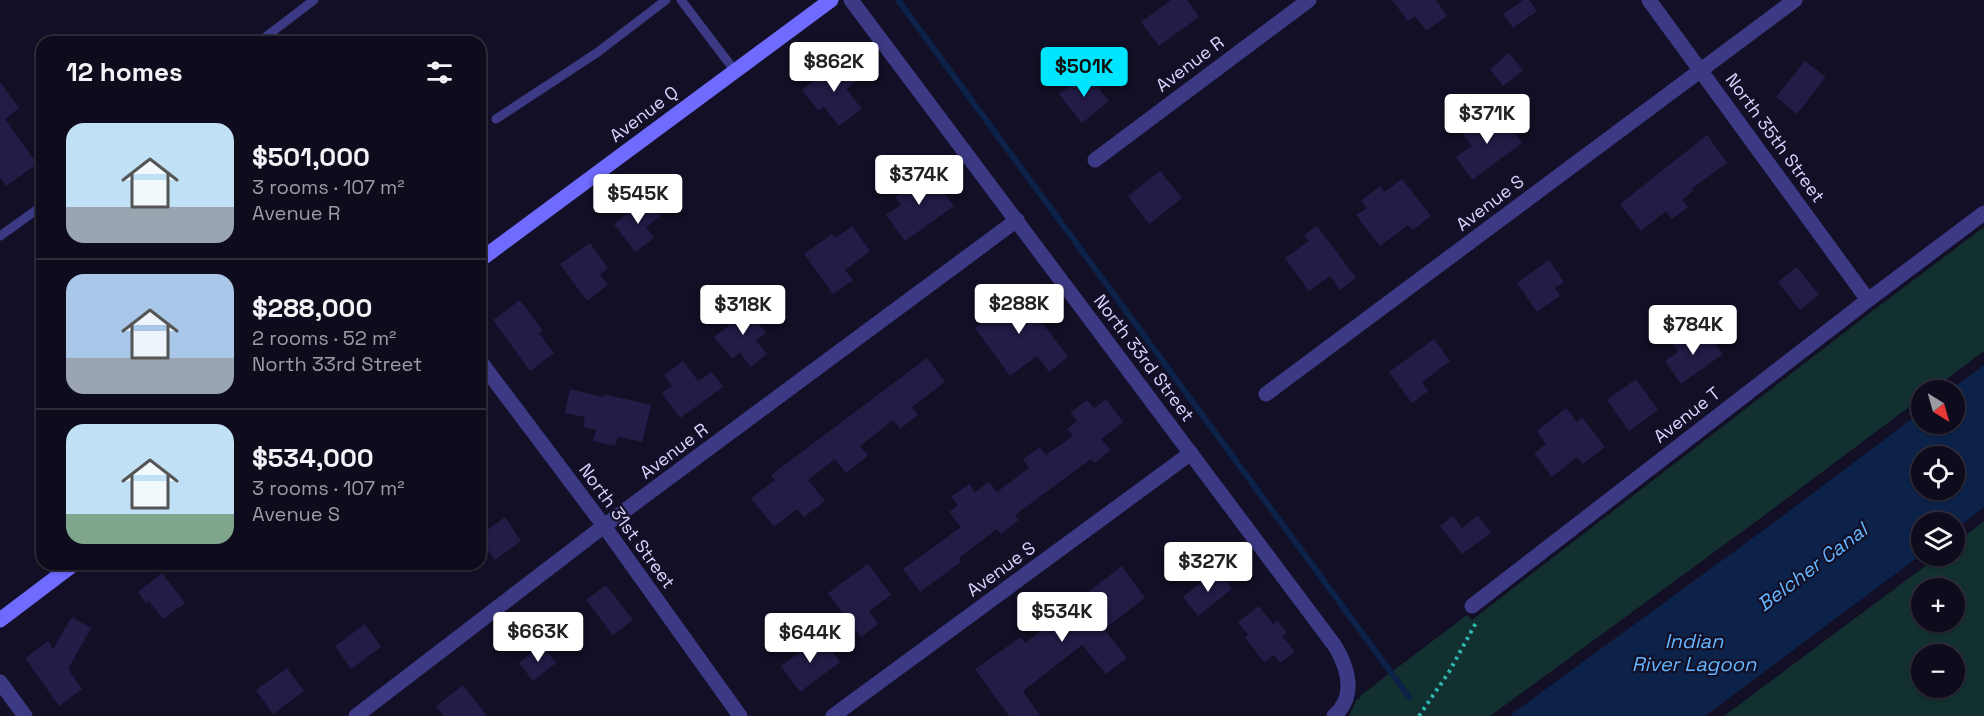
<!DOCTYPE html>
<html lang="en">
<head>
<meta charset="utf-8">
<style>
	:root { --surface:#0e0b1c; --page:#1c1929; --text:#f1f3f6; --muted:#9b9ba3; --line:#2e2b3b; --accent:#00e5ff }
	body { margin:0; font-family:"Space Grotesk",sans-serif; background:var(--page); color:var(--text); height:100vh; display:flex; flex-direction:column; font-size:22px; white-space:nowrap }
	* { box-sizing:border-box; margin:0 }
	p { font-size:20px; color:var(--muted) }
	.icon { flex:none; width:33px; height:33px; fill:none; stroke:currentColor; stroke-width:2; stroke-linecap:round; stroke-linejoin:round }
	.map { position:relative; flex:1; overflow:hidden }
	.sheet { position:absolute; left:36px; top:36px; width:450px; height:534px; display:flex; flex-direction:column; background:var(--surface); border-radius:18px; box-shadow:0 2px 4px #0004,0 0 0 2px var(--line) }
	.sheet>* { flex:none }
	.needle { width:39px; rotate:143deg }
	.controls { position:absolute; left:1911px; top:380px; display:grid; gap:12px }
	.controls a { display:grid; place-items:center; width:54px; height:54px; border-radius:50%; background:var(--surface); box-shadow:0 2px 4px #0004,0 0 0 2px var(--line); font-size:30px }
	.price { position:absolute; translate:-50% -51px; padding:0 14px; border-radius:6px; background:#fff; color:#222; font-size:20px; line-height:39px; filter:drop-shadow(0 2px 3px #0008) }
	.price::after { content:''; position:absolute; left:50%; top:36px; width:18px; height:14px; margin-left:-9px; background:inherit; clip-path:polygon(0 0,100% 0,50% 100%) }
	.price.current { background:var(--accent); color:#111 }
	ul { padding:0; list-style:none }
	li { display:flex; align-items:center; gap:18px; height:150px; padding:0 30px }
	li+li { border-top:2px solid var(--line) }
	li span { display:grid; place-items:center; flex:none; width:168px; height:120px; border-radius:18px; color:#555 }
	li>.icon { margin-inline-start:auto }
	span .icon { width:72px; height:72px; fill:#fffc; stroke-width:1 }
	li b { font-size:26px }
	h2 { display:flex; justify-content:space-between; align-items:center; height:72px; padding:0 30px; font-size:26px }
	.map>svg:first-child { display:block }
	.green { fill:#12302f; fill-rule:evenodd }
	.water { fill:#0c2248; fill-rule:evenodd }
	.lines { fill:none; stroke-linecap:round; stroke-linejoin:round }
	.stream { stroke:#0c2248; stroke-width:6 }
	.building { fill:#241b47 }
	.path { stroke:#2fb8b0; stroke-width:4; stroke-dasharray:3 4.5; stroke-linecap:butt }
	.lane { stroke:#3d3a85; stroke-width:9 }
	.street { stroke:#3d3a85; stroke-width:15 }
	.secondary { stroke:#6f6bff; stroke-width:15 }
	.labels { text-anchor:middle; stroke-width:4.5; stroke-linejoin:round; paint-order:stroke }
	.street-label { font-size:18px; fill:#d9d4ff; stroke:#130f26 }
	.water-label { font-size:20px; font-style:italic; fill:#62b6ff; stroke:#130f26 }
</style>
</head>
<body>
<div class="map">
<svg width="1984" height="716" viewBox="0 0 1984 716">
	<rect width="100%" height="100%" fill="#130f26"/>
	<g class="green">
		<polygon points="1984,227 1984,351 1932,390 1922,390 1921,398 1762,517 1490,716 1349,716 1357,699 1360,699 1360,696 1467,615 1472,620 1875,309"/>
		<path d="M1984,521V716H1724L1940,555H1954L1955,544ZM1922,588H1954V621H1922ZM1922,654H1954V687H1922Z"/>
	</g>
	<path class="water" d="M1984,365V507L1955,530L1954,522H1922L1921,555L1705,716H1509L1769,526L1921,412L1922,423H1954V390H1950ZM1922,456H1954V489H1922Z"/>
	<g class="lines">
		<polyline class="stream" points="898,0 1409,697"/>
	</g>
	<g class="building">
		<polygon points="1171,0 1187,0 1199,17 1159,46 1141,22"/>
		<polygon points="1392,0 1436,0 1447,16 1426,31 1415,16 1408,21"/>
		<polygon points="1523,0 1529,0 1537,11 1513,28 1503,14"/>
		<polygon points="1509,53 1523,70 1503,86 1490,69"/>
		<polygon points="841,60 857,81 846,89 862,109 839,126 824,107 818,111 802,90"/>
		<polygon points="1805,61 1826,77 1797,114 1776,97"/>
		<polygon points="1086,73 1109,101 1082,123 1059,94"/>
		<polygon points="0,82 19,108 5,119 37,164 6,186 0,177"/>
		<polygon points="1487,113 1497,127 1506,121 1522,143 1472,180 1456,157 1472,146 1461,132"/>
		<polygon points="1707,135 1727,163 1691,189 1693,191 1682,200 1688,207 1672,219 1666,211 1641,231 1620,204"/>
		<polygon points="927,169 954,206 905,241 886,215 901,205 895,197 915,182 913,179"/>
		<polygon points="1160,171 1182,198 1149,224 1128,196"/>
		<polygon points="1402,179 1431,216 1413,230 1408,225 1380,246 1356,215 1367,208 1361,201 1380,186 1384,192"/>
		<polygon points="647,198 661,216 646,227 654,238 635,252 614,224"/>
		<polygon points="852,226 870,251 845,270 853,280 833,294 804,254 832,234 836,238"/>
		<polygon points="1317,226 1356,278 1340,290 1330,276 1309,291 1285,258 1309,241 1304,235"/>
		<polygon points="590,243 608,268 600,275 608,285 587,301 560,264"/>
		<polygon points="1549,260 1564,282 1555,288 1560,296 1537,312 1517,283"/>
		<polygon points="1797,267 1819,295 1800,310 1778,282"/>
		<polygon points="1017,289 1068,357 1049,372 1037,356 1010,376 975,328 989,318 985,312"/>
		<polygon points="740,299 766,333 756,340 767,354 751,367 740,353 732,359 714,337 737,319 729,309"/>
		<polygon points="520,300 543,331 539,333 554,353 530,371 493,320"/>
		<polygon points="1706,331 1723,354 1681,384 1665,361 1678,352 1672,343 1686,332 1692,341"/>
		<polygon points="1434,339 1450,361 1422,382 1428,391 1412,403 1389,372"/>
		<polygon points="927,358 945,382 912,407 918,415 900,429 893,420 860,446 868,456 846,473 835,459 808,480 825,501 804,517 797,509 774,527 751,498 775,480 771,475"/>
		<polygon points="683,361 698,381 712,372 723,387 680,418 662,393 672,386 664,375"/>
		<polygon points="1636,379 1658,410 1629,431 1607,400"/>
		<polygon points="570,389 603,397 604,394 651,405 642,442 618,437 615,446 593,441 596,430 583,427 585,417 565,413"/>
		<polygon points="1106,399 1123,422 1101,439 1111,450 1095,463 1091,459 1015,515 1019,520 1001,534 997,529 959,558 961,562 920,592 903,569 961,527 949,512 958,505 951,497 969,484 975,492 989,482 997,492 1029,468 1023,459 1040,447 1046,455 1073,436 1067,429 1077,421 1070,413 1087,400 1094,408"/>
		<polygon points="1566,408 1577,422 1582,417 1605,447 1583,464 1577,457 1552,477 1534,453 1546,444 1537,431"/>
		<polygon points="1478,515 1491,533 1462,554 1440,526 1453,516 1462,528"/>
		<polygon points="505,517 521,541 495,560 480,539 480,535"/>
		<polygon points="868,564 891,595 869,611 878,624 861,637 828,593"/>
		<polygon points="1122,566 1145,598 1104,629 1127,658 1106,674 1082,645 1023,691 1040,716 1009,716 975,669 1021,637 1025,643 1060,616 1056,612 1078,595 1080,598"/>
		<polygon points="1217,569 1232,589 1198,616 1183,597"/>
		<polygon points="162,573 185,603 163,619 149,601 146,603 138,592"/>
		<polygon points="606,585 633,620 613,635 586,600"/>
		<polygon points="1259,606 1273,624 1277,620 1287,633 1282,636 1295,652 1280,663 1274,655 1264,662 1245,638 1248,635 1238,622"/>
		<polygon points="72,617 91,628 68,669 82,689 59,706 25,658 48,641 53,649"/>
		<polygon points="365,624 381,647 351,669 335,646"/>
		<polygon points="821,636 840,662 800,692 781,666"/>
		<polygon points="542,645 556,663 533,681 519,663"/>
		<polygon points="287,668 304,691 273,714 256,690"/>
		<polygon points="463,685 487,716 444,716 436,706"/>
	</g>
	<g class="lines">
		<polyline class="path" points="1419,716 1449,672 1477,621"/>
		<g class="lane">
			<polyline points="681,0 735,71"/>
			<polyline points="259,42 314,0"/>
			<polyline points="496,119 598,52 666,0"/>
			<polyline points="0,236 42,206"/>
		</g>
		<g class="street">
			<path d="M851,0L1335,646C1348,668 1357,696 1334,716"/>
			<polyline points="1649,0 1868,300"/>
			<polyline points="1095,160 1309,0"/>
			<polyline points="480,361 604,526 740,716"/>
			<polyline points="1266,394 1795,0"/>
			<polyline points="1472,606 1868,300 1984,213"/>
			<polyline points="0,682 25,716"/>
			<polyline points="356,716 604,526 1017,220"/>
			<polyline points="833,716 1191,453"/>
		</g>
		<g class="secondary">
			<polyline points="480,260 831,0"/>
			<polyline points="0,620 74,564"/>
		</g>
	</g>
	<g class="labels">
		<g class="street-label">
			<text transform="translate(1190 64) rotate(-37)" y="6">Avenue R</text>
			<text transform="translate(644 114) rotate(-37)" y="6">Avenue Q</text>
			<text transform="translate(1775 138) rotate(54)" y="6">North 35th Street</text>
			<text transform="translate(1490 203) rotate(-37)" y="6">Avenue S</text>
			<text transform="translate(1144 358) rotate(53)" y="6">North 33rd Street</text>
			<text transform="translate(1687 415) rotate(-38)" y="6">Avenue T</text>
			<text transform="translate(674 451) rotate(-37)" y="6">Avenue R</text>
			<text transform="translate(627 526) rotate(54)" y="6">North 31st Street</text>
			<text transform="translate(1001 569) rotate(-36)" y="6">Avenue S</text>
		</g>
		<g class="water-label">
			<text transform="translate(1812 567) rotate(-37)" y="7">Belcher Canal</text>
			<text x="1694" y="648">Indian<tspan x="1694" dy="23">River Lagoon</tspan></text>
		</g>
	</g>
</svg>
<div class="controls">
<a><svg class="needle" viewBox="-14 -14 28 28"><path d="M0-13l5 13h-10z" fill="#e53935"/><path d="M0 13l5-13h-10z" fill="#9b9ba3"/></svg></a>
<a><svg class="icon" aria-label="locate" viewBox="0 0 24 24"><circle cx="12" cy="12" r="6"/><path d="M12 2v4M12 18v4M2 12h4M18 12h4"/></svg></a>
<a><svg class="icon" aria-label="layers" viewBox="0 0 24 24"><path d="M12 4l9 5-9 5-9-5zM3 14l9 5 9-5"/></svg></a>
<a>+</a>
<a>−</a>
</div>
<b class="price" style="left:834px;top:93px">$862K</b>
<b class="price current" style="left:1084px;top:98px">$501K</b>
<b class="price" style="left:1487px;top:145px">$371K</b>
<b class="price" style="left:919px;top:206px">$374K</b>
<b class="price" style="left:638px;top:225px">$545K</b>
<b class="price" style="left:1019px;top:335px">$288K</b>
<b class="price" style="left:743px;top:336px">$318K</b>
<b class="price" style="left:1693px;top:356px">$784K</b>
<b class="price" style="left:1208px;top:593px">$327K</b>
<b class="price" style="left:1062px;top:643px">$534K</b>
<b class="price" style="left:538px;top:663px">$663K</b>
<b class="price" style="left:810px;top:664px">$644K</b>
<section class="sheet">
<h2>12 homes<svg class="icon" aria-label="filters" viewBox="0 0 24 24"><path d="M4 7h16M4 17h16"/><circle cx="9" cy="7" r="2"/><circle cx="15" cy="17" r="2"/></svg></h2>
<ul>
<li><span style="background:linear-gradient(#bfe0f5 70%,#9aa5b1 0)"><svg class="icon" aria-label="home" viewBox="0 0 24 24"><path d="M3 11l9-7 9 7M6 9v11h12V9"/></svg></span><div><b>$501,000</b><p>3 rooms · 107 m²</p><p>Avenue R</p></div></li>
<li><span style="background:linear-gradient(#a9c7e8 70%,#9aa5b1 0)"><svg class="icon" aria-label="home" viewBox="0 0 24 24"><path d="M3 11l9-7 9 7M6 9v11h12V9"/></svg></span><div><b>$288,000</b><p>2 rooms · 52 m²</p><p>North 33rd Street</p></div></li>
<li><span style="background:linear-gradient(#bfe0f5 75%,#7fa58c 0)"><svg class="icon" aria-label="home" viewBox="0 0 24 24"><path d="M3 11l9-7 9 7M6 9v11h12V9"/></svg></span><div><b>$534,000</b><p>3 rooms · 107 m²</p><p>Avenue S</p></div></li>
</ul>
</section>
</div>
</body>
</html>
